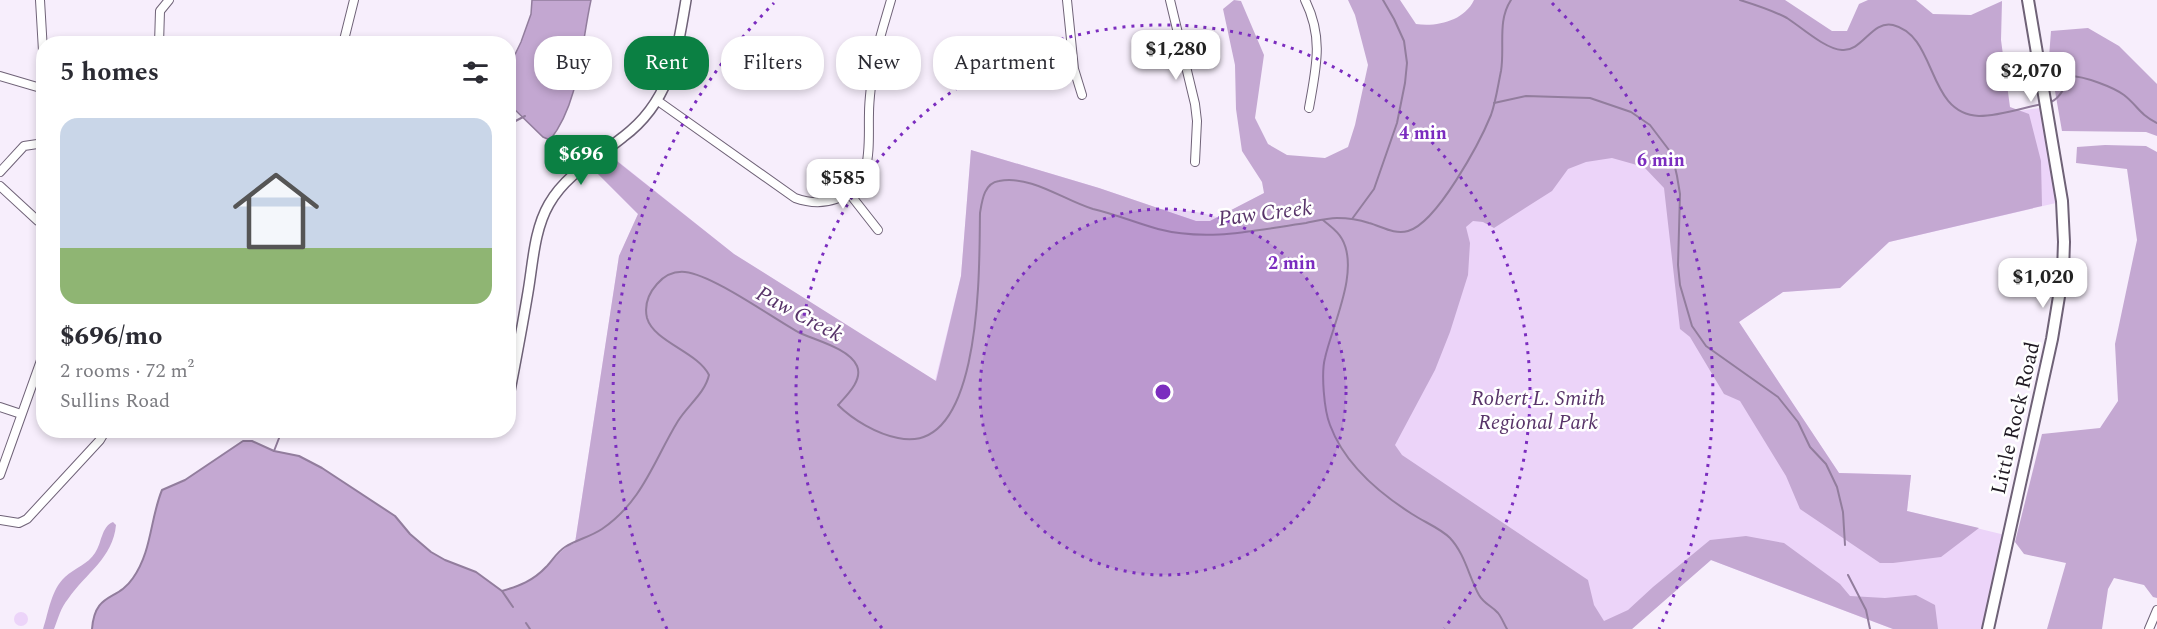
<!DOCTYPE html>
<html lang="en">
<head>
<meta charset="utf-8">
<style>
	:root { --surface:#fff; --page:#f2f2f3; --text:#2b2b33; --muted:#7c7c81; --line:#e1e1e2; --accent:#0b8043 }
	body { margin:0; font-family:Spectral,serif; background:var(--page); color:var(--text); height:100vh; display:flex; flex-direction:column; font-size:22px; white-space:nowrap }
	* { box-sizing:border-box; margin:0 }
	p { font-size:20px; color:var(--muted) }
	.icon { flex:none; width:33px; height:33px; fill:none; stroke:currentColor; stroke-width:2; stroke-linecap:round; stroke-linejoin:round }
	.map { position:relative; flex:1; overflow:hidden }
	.side { position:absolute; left:36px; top:36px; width:480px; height:402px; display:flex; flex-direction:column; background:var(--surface); border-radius:24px; box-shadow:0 3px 9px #0003 }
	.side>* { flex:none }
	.guide { position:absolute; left:534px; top:36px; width:570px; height:54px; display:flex; gap:12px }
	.price { position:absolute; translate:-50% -51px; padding:0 14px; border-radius:12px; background:#fff; color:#222; font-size:20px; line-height:39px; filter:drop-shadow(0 2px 3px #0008) }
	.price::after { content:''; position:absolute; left:50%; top:36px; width:18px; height:14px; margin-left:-9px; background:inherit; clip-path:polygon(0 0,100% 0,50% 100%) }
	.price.selected { background:var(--accent); color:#fff }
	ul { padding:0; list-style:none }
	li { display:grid; align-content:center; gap:12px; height:318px; padding:0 24px }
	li+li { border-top:2px solid var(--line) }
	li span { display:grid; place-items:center; height:186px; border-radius:18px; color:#555 }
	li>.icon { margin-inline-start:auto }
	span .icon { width:108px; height:108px; fill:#fffc; stroke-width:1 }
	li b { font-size:26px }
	h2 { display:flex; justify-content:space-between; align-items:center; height:72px; padding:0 24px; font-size:26px }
	.pill { padding:0 21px; border-radius:24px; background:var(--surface); box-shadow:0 3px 9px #0003; font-size:21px; line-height:54px }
	.pill.selected { background:var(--accent); color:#fff }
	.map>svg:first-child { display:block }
	.green { fill:#ecd4f9 }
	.forest { fill:#c4a8d2 }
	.water { fill:#c3a7d1; stroke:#927d9d; stroke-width:1.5 }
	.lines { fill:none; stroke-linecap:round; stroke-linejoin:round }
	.stream { stroke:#927d9d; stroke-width:2 }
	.minor-casing { stroke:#6f6277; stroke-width:10 }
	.tertiary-casing { stroke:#6f6277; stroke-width:12 }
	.secondary-casing { stroke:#6f6277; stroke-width:14 }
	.minor { stroke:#fff; stroke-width:8 }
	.tertiary { stroke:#fff; stroke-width:9 }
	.secondary { stroke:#fff; stroke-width:10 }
	.ring { fill:none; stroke:#7b2cbf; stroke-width:3; stroke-dasharray:3 6 }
	.labels { text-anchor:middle; stroke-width:5; stroke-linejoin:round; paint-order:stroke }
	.park-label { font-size:21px; font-style:italic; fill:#583469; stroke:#fff }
	.street-label { font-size:21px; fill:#201a23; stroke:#fff }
	.water-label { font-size:22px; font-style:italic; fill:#58346a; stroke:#fff }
	.centre { fill:#7b2cbf; stroke:#fff; stroke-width:3 }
	.ring-label { font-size:18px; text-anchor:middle; font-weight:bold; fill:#7b2cbf; stroke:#fff; stroke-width:5; stroke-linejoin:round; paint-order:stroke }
</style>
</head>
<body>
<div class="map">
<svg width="2157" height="629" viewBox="0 0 2157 629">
	<rect width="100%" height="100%" fill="#f7eefc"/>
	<g class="green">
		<path d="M2040,108L2056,203L1889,242L1840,288L1783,292L1739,322L1839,473L1911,475L1907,511L2009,536L1988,629H1893L1711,560L1632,629H92C97,590 116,602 133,578C152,551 150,519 162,490L185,480L243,441H252L274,451L299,456L322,468L395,516L410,534L431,552L445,560L476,572L502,591C519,586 533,581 545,568C556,558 561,548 575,543L619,256L638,214L587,163L605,151L734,254L935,381L961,276L971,150L1099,188L1196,221H1210L1282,184L1478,143L1981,116Z"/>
		<circle cx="21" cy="619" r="7"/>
	</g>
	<g class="forest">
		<path d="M1234,0L1241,1L1264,55L1255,118L1268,144L1287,155L1325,158L1348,147L1355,125L1368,65L1355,15L1348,0H1400L1416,24C1437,27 1464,21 1474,0H1785L1832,31H1847L1859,4L1868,0H1916L1933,14L1971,15L2002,1L2001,40L2010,107L2029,114L2041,161L2042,206L1889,242L1840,288L1783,292L1739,322L1839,473L1911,475L1907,511L1979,528L1941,557L1893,563H1880L1800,509L1786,476L1740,401L1724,394L1690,337L1680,329L1664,188L1644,167L1612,158L1586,162L1568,169L1552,191L1494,228L1483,222L1473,221L1466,227L1470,243L1468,275L1450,332L1435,370L1395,445L1402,455L1588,580L1594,605L1604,621L1628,610L1653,587L1710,540L1746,536L1784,543L1840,584L1850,596L1885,598L1916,595L1935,605L1938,629H1893L1711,560L1632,629H92C95,591 117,602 133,578C152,551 150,519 162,490L185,480L243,441H252L274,451L299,456L322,468L395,516L410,534L431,552L445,560L476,572L502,591C519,586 533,581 545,568C556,558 561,548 575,543L619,256L638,214L594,170L613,158L734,254L936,381L961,276L971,150L1099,188L1196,221H1210L1264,193L1262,182L1242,151L1236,109L1235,65L1223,9Z"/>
		<polygon points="2088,28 2119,46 2157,84 2157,136 2146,132 2062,131 2049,57 2051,31"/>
		<polygon points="2105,145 2146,146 2157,152 2157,598 2153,597 2144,585 2114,578 2108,589 2102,629 2047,629 2066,563 2024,554 2015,542 2042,434 2100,428 2118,401 2115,344 2137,240 2127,169 2076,163 2077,147"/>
		<path d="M113,522L116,525C113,558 86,573 68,599C61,607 58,619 54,629H43C49,611 51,590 65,577C75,568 88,564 95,553C102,543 101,527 113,522Z"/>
	</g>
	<path class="water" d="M532,0H591C581,45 580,102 550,140L543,137L509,104V67L521,42L531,14Z"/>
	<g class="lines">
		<g class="stream">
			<path d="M1740,0C1756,5 1772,10 1787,18C1801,27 1825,49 1842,50C1862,52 1872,20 1893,25C1938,36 1926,114 1979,116C2000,116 2022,108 2042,104"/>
			<polyline points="1494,103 1526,96 1590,98 1631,112 1650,125 1672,154 1677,176 1680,194 1678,265 1680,285 1692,326 1706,346 1778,397 1798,422 1810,447 1826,464 1837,487 1843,512 1845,545"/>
			<path d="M2048,103C2060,100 2065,86 2070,76C2084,76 2113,87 2124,95C2138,106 2139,114 2157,123"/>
			<polyline points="508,125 525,116"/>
			<polyline points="1352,219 1374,189 1397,123 1405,83 1407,63 1404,41 1394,19 1383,0"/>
			<path d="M1323,220C1330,226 1338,231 1342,239C1360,271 1332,326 1325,358C1321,373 1324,410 1330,425C1344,463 1379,493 1412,514C1424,522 1440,528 1450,538C1465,554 1469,577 1479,595C1484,604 1492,606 1498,613C1502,618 1504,624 1507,629"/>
			<polyline points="274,451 281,433"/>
			<polyline points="1848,575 1866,610 1870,629"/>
			<path d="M502,591C519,586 533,581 546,567C552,561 557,552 565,547C576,540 590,537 602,529C643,501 654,460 678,421C688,405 705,393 709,375C698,352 654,342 647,318C644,305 649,293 657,284C664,276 674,271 685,272C713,275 771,317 798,332C814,340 849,348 857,366C863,380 847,395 838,405C853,420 877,434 898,438C984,457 979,263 980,213C982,201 984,183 999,181C1032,175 1063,200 1093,209C1115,214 1136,223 1158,229C1208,242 1256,230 1306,223C1316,221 1327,218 1337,218C1347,218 1360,220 1369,223C1381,226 1394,235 1408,231C1437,223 1480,142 1491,115C1496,101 1498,85 1501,71C1505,47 1497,21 1511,0"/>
			<polyline points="526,623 530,629"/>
			<path d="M92,629C95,591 117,602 133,578C152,551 150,519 162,490L185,480L243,441H252L274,451L299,456L322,468L395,516L410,534L431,552L445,560L476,572L502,591L513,607"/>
		</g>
		<g class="minor-casing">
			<g id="minor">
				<polyline points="40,0 44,68"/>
				<polyline points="1067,0 1074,69 1082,95"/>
				<polyline points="1170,0 1195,104 1197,121 1195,162"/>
				<path d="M1305,0C1324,38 1316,68 1309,108"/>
				<polyline points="159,44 160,11 169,0"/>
				<polyline points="343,44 354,0"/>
				<polyline points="0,76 44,89"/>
				<path d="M658,101L795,198C809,203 822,204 836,199C875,188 868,144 869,113C869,100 871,88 872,76C875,50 884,25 891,0"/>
				<polyline points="0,172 24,146 44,143"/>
				<polyline points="0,186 38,221 44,221"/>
				<polyline points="849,193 878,230"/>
				<polyline points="0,407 21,414"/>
				<polyline points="0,475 44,352"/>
				<polyline points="0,520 19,523 27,519 100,440 106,430"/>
				<polyline points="2149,629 2157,610"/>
			</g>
		</g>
		<g class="tertiary-casing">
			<path id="tertiary" d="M508,401C515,365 522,328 528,292C533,263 534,230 549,204C566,174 597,158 623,137C670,102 677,54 686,0"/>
		</g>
		<g class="secondary-casing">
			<polyline id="secondary" points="1988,629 2052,339 2063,272 2064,242 2062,201 2028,0"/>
		</g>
		<use href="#minor" class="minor"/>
		<use href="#tertiary" class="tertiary"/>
		<use href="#secondary" class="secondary"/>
	</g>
	<circle cx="1163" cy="392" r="183" fill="#7b2cbf" fill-opacity=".12"/>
	<g class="ring">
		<circle cx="1163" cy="392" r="183"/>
		<path d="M882 628A367 367 0 1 1 1444 628"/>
		<path d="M667 629A550 550 0 0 1 774 3M1552 3A550 550 0 0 1 1659 629"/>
	</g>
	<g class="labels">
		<g class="park-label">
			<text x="1538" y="405">Robert L. Smith<tspan x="1538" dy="24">Regional Park</tspan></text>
		</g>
		<g class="street-label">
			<text transform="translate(2015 418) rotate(-77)" y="7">Little Rock Road</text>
		</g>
		<g class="water-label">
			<text transform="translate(1265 212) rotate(-7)" y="8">Paw Creek</text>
			<text transform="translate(800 313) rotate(28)" y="8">Paw Creek</text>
		</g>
	</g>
	<circle cx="1163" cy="392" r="9" class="centre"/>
	<g class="ring-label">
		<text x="1423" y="139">4 min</text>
		<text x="1661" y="166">6 min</text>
		<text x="1292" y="269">2 min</text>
	</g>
</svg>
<b class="price" style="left:1176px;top:81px">$1,280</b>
<b class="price" style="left:2031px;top:103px">$2,070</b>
<b class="price selected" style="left:581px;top:186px">$696</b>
<b class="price" style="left:843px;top:210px">$585</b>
<b class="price" style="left:2043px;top:309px">$1,020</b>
<div class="guide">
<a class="pill">Buy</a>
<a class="pill selected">Rent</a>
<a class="pill">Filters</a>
<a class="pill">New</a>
<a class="pill">Apartment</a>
</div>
<section class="side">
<h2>5 homes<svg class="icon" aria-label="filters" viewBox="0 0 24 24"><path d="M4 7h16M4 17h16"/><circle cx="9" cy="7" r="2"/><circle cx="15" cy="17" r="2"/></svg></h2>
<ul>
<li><span style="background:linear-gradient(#c9d6e8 70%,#8fb573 0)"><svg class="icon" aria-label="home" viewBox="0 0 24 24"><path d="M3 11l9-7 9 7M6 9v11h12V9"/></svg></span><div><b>$696/mo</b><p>2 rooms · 72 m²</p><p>Sullins Road</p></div></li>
</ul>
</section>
</div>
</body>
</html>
